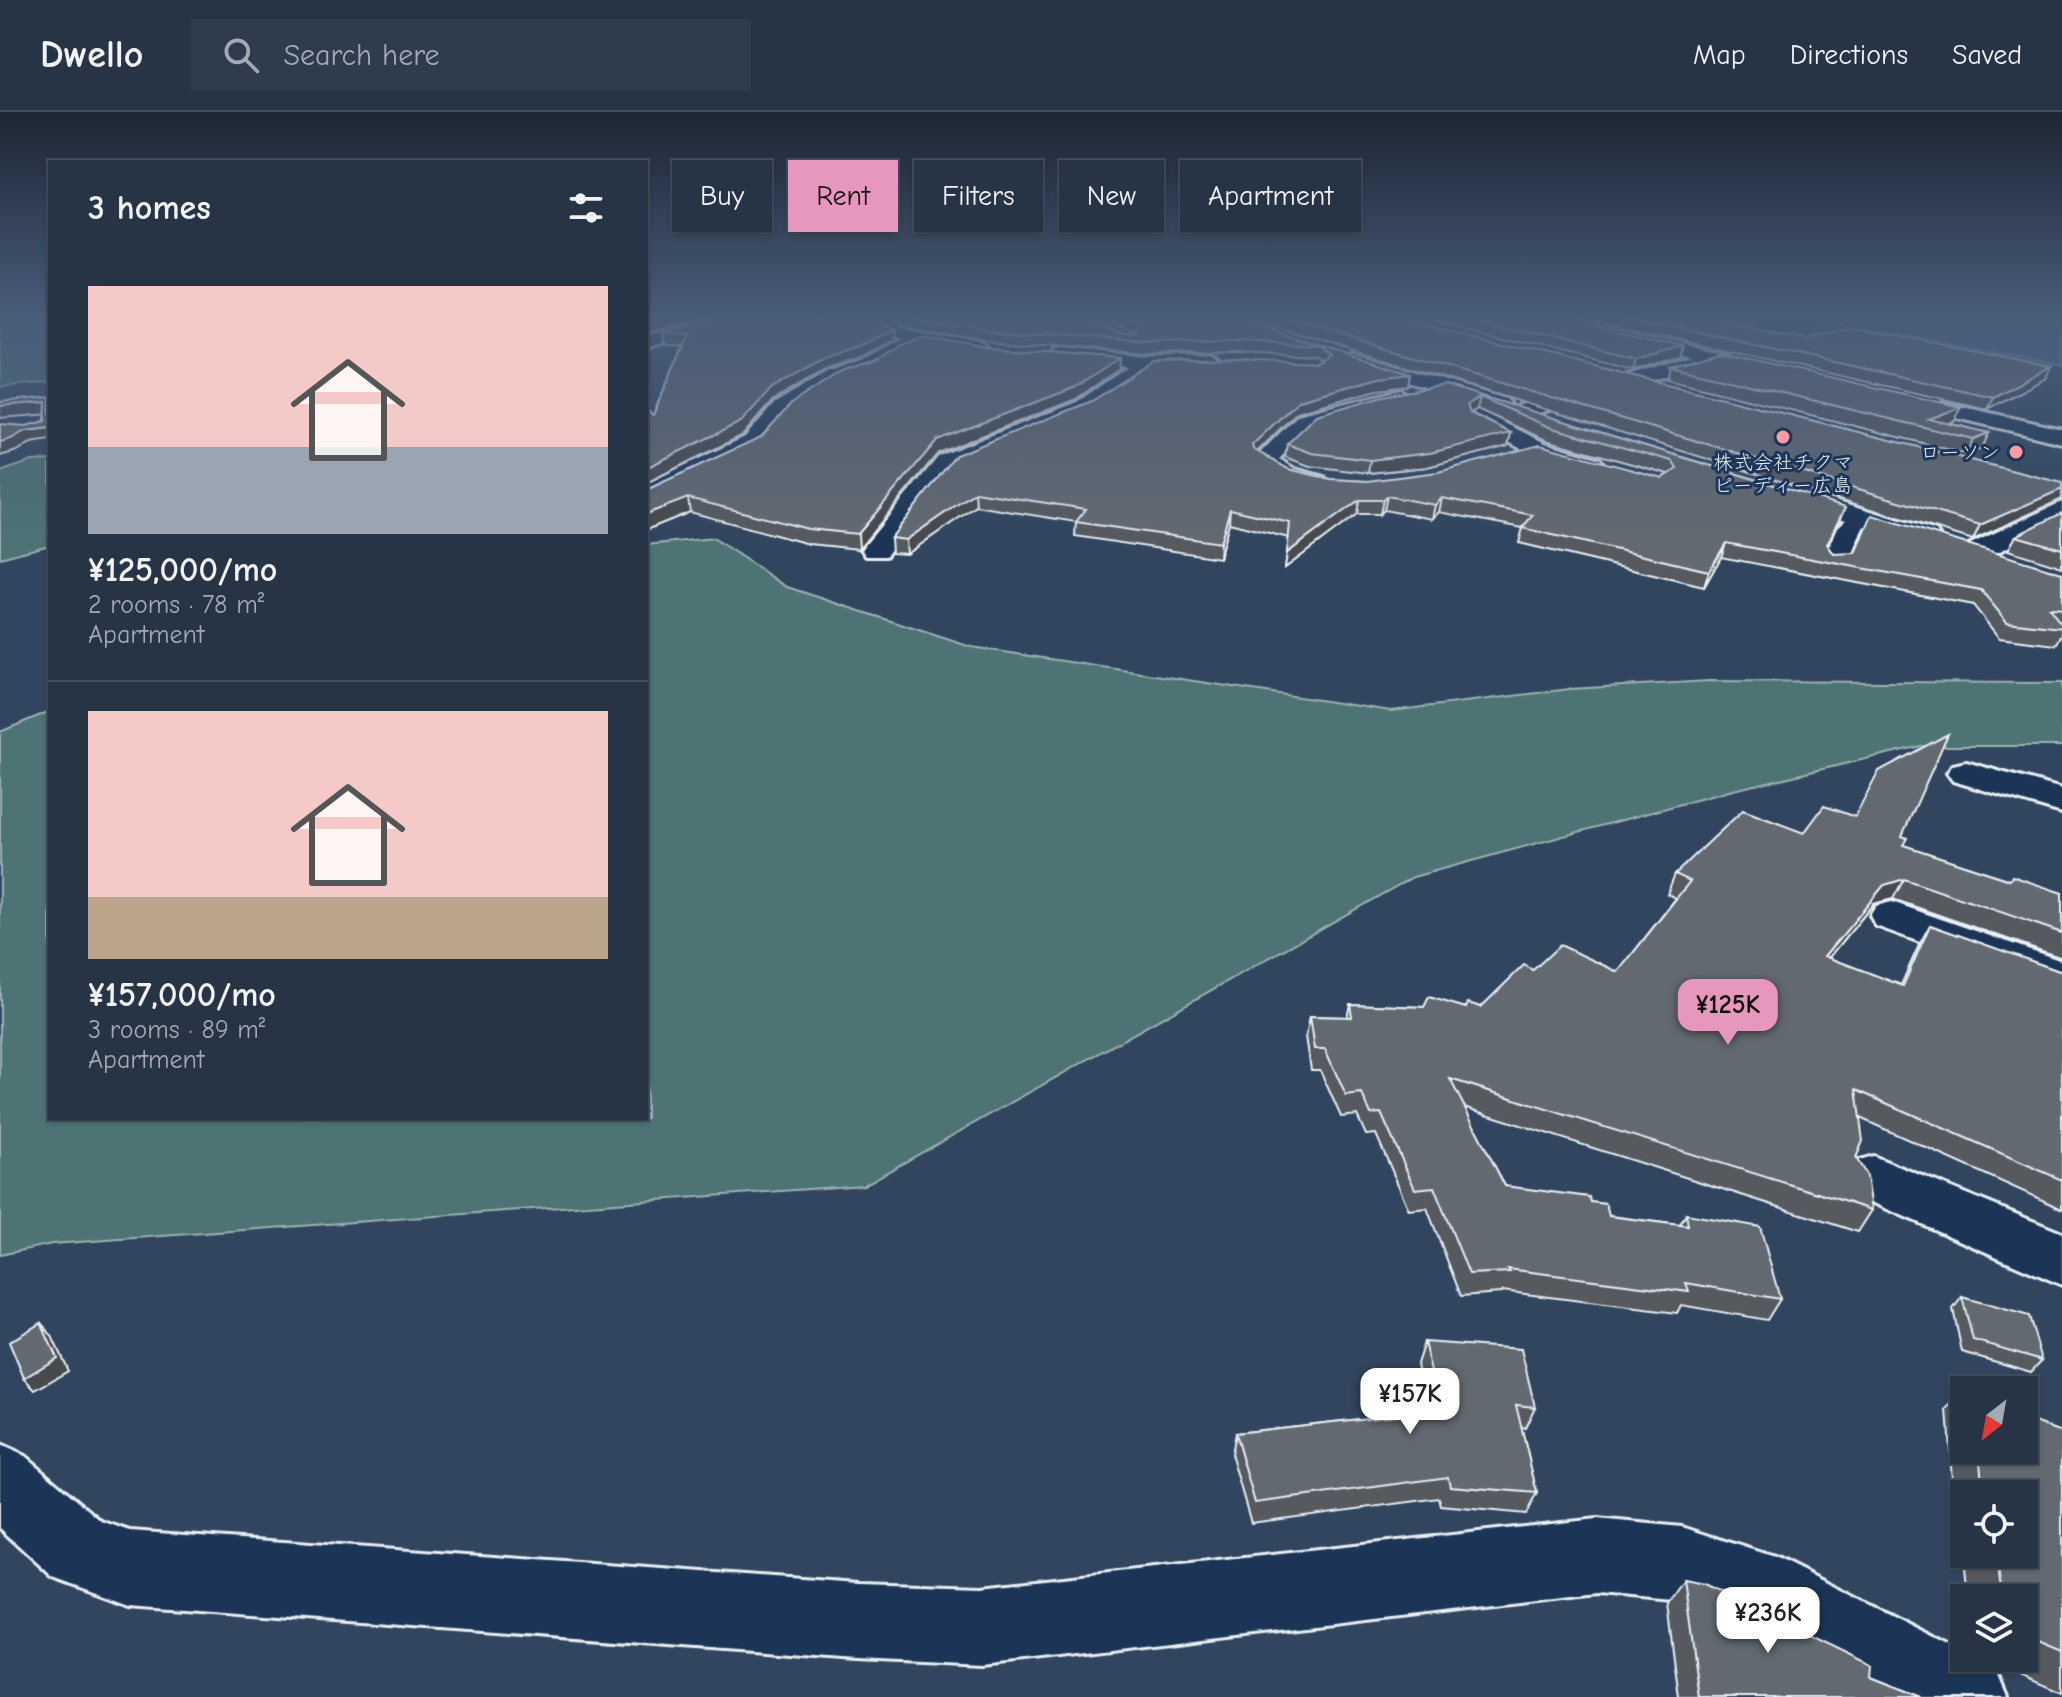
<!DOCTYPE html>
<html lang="en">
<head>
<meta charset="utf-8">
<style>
	:root { --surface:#263446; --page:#2e3c4d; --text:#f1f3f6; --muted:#a4aab3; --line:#424f5f; --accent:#e797bd }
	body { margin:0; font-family:"Comic Neue","Klee One",sans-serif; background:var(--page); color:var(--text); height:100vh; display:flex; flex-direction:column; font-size:30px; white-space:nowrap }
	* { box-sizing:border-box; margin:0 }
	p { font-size:26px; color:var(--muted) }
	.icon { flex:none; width:44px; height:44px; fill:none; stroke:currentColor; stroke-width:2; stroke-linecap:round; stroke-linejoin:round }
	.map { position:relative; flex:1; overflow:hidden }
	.drawer { position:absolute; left:48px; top:48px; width:600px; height:960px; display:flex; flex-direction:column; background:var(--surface); border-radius:0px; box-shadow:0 2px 6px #0004,0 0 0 2px var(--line) }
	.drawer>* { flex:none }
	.hud { position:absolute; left:672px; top:48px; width:760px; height:72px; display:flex; gap:16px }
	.needle { width:52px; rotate:211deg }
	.buttons { position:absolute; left:1950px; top:1264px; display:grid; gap:16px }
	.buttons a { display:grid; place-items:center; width:88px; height:88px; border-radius:0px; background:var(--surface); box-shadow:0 2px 6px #0004,0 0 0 2px var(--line); font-size:40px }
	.price { position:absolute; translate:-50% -68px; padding:0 18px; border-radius:16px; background:#fff; color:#222; font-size:26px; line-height:52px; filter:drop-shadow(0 2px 4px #0008) }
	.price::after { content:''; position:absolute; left:50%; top:48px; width:24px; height:18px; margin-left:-12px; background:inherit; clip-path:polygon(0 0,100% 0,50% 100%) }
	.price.current { background:var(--accent); color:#111 }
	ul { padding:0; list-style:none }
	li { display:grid; align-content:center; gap:16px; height:424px; padding:0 40px }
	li+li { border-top:2px solid var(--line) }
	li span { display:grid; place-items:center; height:248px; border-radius:0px; color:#555 }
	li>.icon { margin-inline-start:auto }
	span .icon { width:144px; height:144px; fill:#fffc; stroke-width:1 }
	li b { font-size:34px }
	h2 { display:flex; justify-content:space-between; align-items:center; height:96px; padding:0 40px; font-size:34px }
	.chip { padding:0 28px; border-radius:0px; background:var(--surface); box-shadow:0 2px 6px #0004,0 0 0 2px var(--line); font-size:28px; line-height:72px }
	.chip.current { background:var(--accent); color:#111 }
	header { display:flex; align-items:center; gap:48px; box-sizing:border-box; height:112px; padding:0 40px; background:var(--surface); border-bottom:2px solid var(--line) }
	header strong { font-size:38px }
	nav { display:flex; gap:44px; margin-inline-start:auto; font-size:28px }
	.search { width:560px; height:72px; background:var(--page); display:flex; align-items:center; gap:20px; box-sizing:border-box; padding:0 28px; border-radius:0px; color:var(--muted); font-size:30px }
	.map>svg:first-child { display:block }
	.green { fill:#4e7374; stroke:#9bb2b6; stroke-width:2 }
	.water { fill:#46698d; stroke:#879fb8; stroke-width:2 }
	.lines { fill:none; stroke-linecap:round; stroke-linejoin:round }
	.minor-casing { stroke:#e8f1f8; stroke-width:6 }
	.major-casing { stroke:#e8f1f8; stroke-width:6 }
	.minor { fill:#1d3557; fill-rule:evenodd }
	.major { fill:#1d3557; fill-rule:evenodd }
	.wall { fill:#565a5f; stroke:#e8f1f8; stroke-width:2; fill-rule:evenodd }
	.shaded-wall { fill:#464a4e; stroke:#e8f1f8; stroke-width:2 }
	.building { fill:#64696f; stroke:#e8f1f8; stroke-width:2 }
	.poi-dot { fill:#ff9aa2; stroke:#1d3557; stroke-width:3 }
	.labels { text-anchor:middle; stroke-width:6; stroke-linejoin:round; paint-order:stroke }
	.far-poi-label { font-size:20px; fill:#e8f1f8; stroke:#1d3557; text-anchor:end }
</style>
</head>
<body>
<header>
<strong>Dwello</strong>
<div class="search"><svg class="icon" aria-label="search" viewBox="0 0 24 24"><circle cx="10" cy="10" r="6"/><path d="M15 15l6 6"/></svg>Search here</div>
<nav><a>Map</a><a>Directions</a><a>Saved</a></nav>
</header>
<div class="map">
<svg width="2062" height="1585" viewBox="0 0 2062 1585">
	<rect width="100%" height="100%" fill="#32455e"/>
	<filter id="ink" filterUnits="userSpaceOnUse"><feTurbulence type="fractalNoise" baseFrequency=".0125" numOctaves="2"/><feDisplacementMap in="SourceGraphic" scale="16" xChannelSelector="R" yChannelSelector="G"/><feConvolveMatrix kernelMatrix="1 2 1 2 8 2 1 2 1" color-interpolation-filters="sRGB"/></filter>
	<g filter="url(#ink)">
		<g class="green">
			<polygon points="0,203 50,203 50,270 0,275"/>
			<polygon points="50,348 50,433 0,446 0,360 32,349"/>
			<polygon points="713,426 787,475 971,535 1391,599 1570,577 1709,569 2062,571 2062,634 1921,634 1729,679 1413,765 864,1073 52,1132 0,1143 0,620 50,599 50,1006 646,1006 646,433"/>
		</g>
		<polygon class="water" points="1798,203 2062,203 2062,253"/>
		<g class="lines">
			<g class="minor-casing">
				<g id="minor">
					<polygon points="735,203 766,203 764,207 672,227 646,237 646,225"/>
					<polygon points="873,203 891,203 888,207 895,215 980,229 989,235 980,241 924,231 899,240 876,256 841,268 791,301 761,335 646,390 646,372 745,325 775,291 827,260 862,248 901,226 883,223 870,207"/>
					<polygon points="1060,236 1147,245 1211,243 1221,249 1211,255 1152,257 1091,298 955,354 886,444 866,444 862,438 866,432 939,344 1077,290 1128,255 1053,246 1053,238"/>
					<polygon points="1715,238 1722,240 1722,248 1525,305 1514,299 1517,294"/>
					<polygon points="1354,242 1506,287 1510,291 1499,297 1347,252 1347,244"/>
					<path d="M1401,278L1411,284L1408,288L1314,313L1279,347L1295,357L1324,365L1327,370L1324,375C1302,381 1266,366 1253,348L1298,303Z"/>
					<polygon points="1457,288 1545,331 1600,347 1604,352 1592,359 1529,341 1450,298 1446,294"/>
					<polygon points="1786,373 1936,419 1940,425 1936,431 1926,433 1864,414 1848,454 1828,454 1824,448 1838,415 1846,408 1777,386 1773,381"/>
					<polygon points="2062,390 2062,408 1986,446 1966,446 1962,440 1966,434"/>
					<polygon points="1966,650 2062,677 2062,701 1953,669 1947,661 1953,653"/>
					<polygon points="1892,790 2062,849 2062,882 1876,814 1870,804 1876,794"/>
					<polygon points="1873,1044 2062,1121 2062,1173 1853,1082 1845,1066 1853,1050"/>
					<polygon points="0,1333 25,1344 101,1409 130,1419 858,1471 982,1475 1597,1407 1682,1415 1775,1445 1964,1540 1964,1546 1976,1546 1996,1557 2008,1585 1887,1585 1758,1515 1682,1489 1597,1481 982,1553 858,1547 130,1493 53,1465 0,1416"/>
				</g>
			</g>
			<g class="major-casing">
				<polygon id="major" points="1528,203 1558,203 1729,242 1738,237 1933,281 1940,283 1941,290 2062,317 2062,331 1894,291 1893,284 1776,257 1767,262 1536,208"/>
			</g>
			<use href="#minor" class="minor"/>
			<use href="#major" class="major"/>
		</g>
		<g class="wall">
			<polygon points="749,203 871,203 880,214 892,218 892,228 861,245 825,257 773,288 743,323 646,371 646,298 653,303 682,235 665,233 663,222"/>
			<polygon points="892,203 1070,203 1123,224 1137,224 1083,203 1224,203 1410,262 1408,274 1377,278 1297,300 1257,340 1288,357 1330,367 1367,369 1662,366 1668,362 1546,328 1477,297 1471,301 1511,321 1508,334 1427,355 1368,361 1310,354 1285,345 1287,332 1445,273 1846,395 1828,433 1834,442 2062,461 2062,522 2056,533 1999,526 1973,493 1721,445 1704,475 1519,431 1523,416 1439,400 1432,407 1384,398 1380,402 1357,402 1285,456 1289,426 1229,411 1219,446 1075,424 1076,410 976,394 907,442 892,441 891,426 956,343 1316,251 1320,248 1315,244 1239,240 1147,242 988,228 897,212 892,207"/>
			<polygon points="1237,203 1390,203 2062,371 2062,387 1973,428"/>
			<polygon points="1414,203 1548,203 1683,234 1680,245 1633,258"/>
			<polygon points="1571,203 1687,203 1804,227 2046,266 1987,297"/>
			<polygon points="987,235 1120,246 1119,257 1076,287 938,341 859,437 809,432 690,400 646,418 646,378"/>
			<polygon points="1671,254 1955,309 1948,311 1989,321 1982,336 1966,342 1668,267"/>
			<polygon points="2062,401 2062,455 2008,438 2016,424"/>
			<polygon points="1804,721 1902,724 1903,733 2010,768 2062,781 2062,846 1893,787 1873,792 1829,846 1901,873 1919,833 1930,813 2062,860 2062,1097 1860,1006 1856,1046 1872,1098 1858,1120 1464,995 1505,1074 1591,1090 1609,1104 1680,1113 1686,1102 1780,1187 1767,1208 1681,1193 1677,1201 1502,1179 1501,1181 1461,1184 1427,1096 1409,1098 1376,1022 1366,1023 1357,1003 1341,1005 1320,958 1311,958 1306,924 1310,904 1347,905 1350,892 1424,895 1481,895 1533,858 1618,860 1676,786 1667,782 1675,762"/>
			<polygon points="1962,1185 2042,1248 2031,1260 1962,1240 1953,1197"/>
			<polygon points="1424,1230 1535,1295 1525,1316 1521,1315 1537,1381 1526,1402 1441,1394 1439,1386 1251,1411 1231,1342 1235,1321 1413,1301 1409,1284 1417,1263 1419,1263 1417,1252"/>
			<polygon points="1973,1268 2001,1278 1964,1278"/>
			<path d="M1964,1278V1338H2024L2062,1320V1581L1999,1554L1995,1546H2024V1486H1968L1962,1425L1956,1422L1947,1298ZM1964,1382H2024V1442H1964Z"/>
			<polygon points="1683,1468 1871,1565 1921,1585 1679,1585 1667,1491"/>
		</g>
		<g class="shaded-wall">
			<polygon points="679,203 723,203 646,222 646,211"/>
			<polygon points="892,218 892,228 861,245 825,257 773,288 743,323 646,371 646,356 772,276 824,246"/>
			<polygon points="1683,234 1680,245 1633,258 1636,247"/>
			<polygon points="1120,246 1119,257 1076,287 938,341 859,437 858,422 937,328"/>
			<polygon points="2051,254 2046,266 1987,297 1993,285"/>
			<polygon points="1410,262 1408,274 1377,278 1297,300 1251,346 1252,333 1299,288 1379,266"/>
			<polygon points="1480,285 1477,297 1464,305 1467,293"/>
			<polygon points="46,290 50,302 0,306 0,294"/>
			<polygon points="1961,295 1955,309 1932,317 1929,307"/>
			<polygon points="50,316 50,328 31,331 17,339 0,344 0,330 25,319"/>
			<polygon points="1511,321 1508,334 1427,355 1368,361 1370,348"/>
			<polygon points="1989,321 1982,336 1966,342 1973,327"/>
			<polygon points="2062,377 2062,387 1973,428 1980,413"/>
			<polygon points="975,380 976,394 907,442 906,428"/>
			<polygon points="1387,384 1384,398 1380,402 1383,388"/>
			<polygon points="688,386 690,400 646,418 646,402"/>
			<polygon points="1442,386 1439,400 1432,407 1435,393"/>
			<polygon points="1359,388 1357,402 1285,456 1287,441"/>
			<polygon points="1230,397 1229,411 1219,446 1220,431"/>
			<polygon points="1726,431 1721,445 1704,475 1709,459"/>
			<polygon points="1904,767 1893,787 1873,792 1814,865 1825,844 1884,773"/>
			<polygon points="41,1211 52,1224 68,1259 35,1278 24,1266"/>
		</g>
		<g class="building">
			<polygon points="646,203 679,203 646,211"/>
			<polygon points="749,203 870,203 880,214 892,218 860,234 824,246 772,276 741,310 646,356 646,298 653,303 687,225 663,222"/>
			<polygon points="902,203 1070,203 1123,224 1137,224 1142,219 1141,215 1110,203 1224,203 1410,262 1379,266 1299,288 1252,333 1253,337 1288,357 1330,367 1367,369 1438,360 1540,333 1662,366 1677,357 1672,349 1549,315 1480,285 1467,293 1470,301 1511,321 1430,341 1370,348 1312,341 1287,332 1317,303 1383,284 1445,273 1846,395 1827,432 1834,442 1856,441 1872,403 2062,461 2062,497 2049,496 2062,513 2062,516 2007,510 1981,478 1726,431 1709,459 1522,416 1533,403 1442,386 1435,393 1387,384 1383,388 1359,388 1287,441 1290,411 1230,397 1220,431 1076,410 1086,397 975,380 906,428 891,426 956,343 1092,289 1154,249 1240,247 1316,251 1329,243 1317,233 1240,229 1148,231 988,217"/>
			<polygon points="1272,203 1390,203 2062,371 2062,377 1980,413"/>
			<polygon points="1457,203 1548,203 1683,234 1636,247"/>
			<polygon points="1620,203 1687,203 1804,227 1851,214 2051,254 1993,285"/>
			<polygon points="923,223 987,235 1120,246 1076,275 937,328 858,422 808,417 688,386 646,402 646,378 761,325 792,291 841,259 876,248 900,232"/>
			<polygon points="1720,240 1961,295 1929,307 1989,321 1973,327 1671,254"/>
			<polygon points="50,285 50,316 25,319 11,327 0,330 0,312 26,314 45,309 46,290 0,294 0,290"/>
			<polygon points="2062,401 2062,437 2016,424"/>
			<polygon points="1948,622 1902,724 1907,726 1903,733 2010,768 2012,764 2062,781 2062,821 1904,767 1884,773 1825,844 1903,874 1930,813 2062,860 2062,1068 1856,978 1863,1029 1856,1046 1867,1064 1872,1098 1450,967 1505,1074 1589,1085 1591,1090 1606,1092 1609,1104 1688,1114 1686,1102 1760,1115 1780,1187 1686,1171 1689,1180 1508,1157 1510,1160 1469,1162 1434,1075 1415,1077 1381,1001 1371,1002 1362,982 1346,984 1325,937 1315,937 1310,904 1352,905 1350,892 1424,895 1429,885 1466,896 1468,891 1481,895 1524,853 1533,858 1560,833 1618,860 1690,769 1675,762 1743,698 1804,721 1824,694 1855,705 1879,659"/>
			<polygon points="1962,1185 2029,1204 2042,1248 1973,1228"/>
			<polygon points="41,1211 57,1246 24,1266 9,1230"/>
			<polygon points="1424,1230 1521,1237 1535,1295 1516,1293 1537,1381 1450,1374 1448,1365 1255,1391 1235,1321 1424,1300 1417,1263 1432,1264"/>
			<polygon points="1973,1268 2001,1278 1974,1278"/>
			<polygon points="2024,1306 2062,1320 2062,1540 2031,1527 2024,1514 2024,1486 2005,1486 2002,1484 1996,1442 2024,1442 2024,1382 1983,1382 1979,1338 2024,1338"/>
			<polygon points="1683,1468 1704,1472 1872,1553 1871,1565 1921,1585 1699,1585"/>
		</g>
	</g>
	<linearGradient id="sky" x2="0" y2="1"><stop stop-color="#1c2634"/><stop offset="0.48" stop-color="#495c79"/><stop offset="1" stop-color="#495c79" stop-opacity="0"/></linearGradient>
	<rect width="2062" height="425" fill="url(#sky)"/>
	<g class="poi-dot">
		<circle cx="1783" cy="325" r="8"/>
		<circle cx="2016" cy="340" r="8"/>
	</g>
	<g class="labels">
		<g class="far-poi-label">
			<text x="2000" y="347">ローソン</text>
			<text x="1783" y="357" text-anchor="middle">株式会社チクマ<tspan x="1783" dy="23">ピーディー広島</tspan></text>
		</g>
	</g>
</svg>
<div class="buttons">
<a><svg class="needle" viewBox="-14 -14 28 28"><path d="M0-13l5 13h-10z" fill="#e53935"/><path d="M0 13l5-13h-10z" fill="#a4aab3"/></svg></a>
<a><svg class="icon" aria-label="locate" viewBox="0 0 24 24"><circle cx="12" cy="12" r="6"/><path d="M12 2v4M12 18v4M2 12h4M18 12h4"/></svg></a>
<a><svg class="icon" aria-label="layers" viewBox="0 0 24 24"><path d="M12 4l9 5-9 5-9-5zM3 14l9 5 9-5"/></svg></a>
</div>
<b class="price current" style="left:1728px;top:935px">¥125K</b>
<b class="price" style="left:1410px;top:1324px">¥157K</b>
<b class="price" style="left:1768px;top:1543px">¥236K</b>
<div class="hud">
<a class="chip">Buy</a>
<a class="chip current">Rent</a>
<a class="chip">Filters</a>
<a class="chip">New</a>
<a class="chip">Apartment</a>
</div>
<section class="drawer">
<h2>3 homes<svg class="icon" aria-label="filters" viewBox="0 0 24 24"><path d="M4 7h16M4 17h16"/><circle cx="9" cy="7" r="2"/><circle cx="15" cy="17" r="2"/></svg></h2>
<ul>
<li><span style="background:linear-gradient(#f6c9c9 65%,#9aa5b1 0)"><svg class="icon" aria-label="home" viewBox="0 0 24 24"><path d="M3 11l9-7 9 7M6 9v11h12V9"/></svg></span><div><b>¥125,000/mo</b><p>2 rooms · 78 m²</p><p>Apartment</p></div></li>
<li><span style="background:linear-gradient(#f6c9c9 75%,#b9a48a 0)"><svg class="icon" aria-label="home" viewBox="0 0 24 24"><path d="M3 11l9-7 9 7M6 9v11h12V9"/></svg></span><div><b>¥157,000/mo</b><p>3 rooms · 89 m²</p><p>Apartment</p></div></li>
</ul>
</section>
</div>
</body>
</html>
